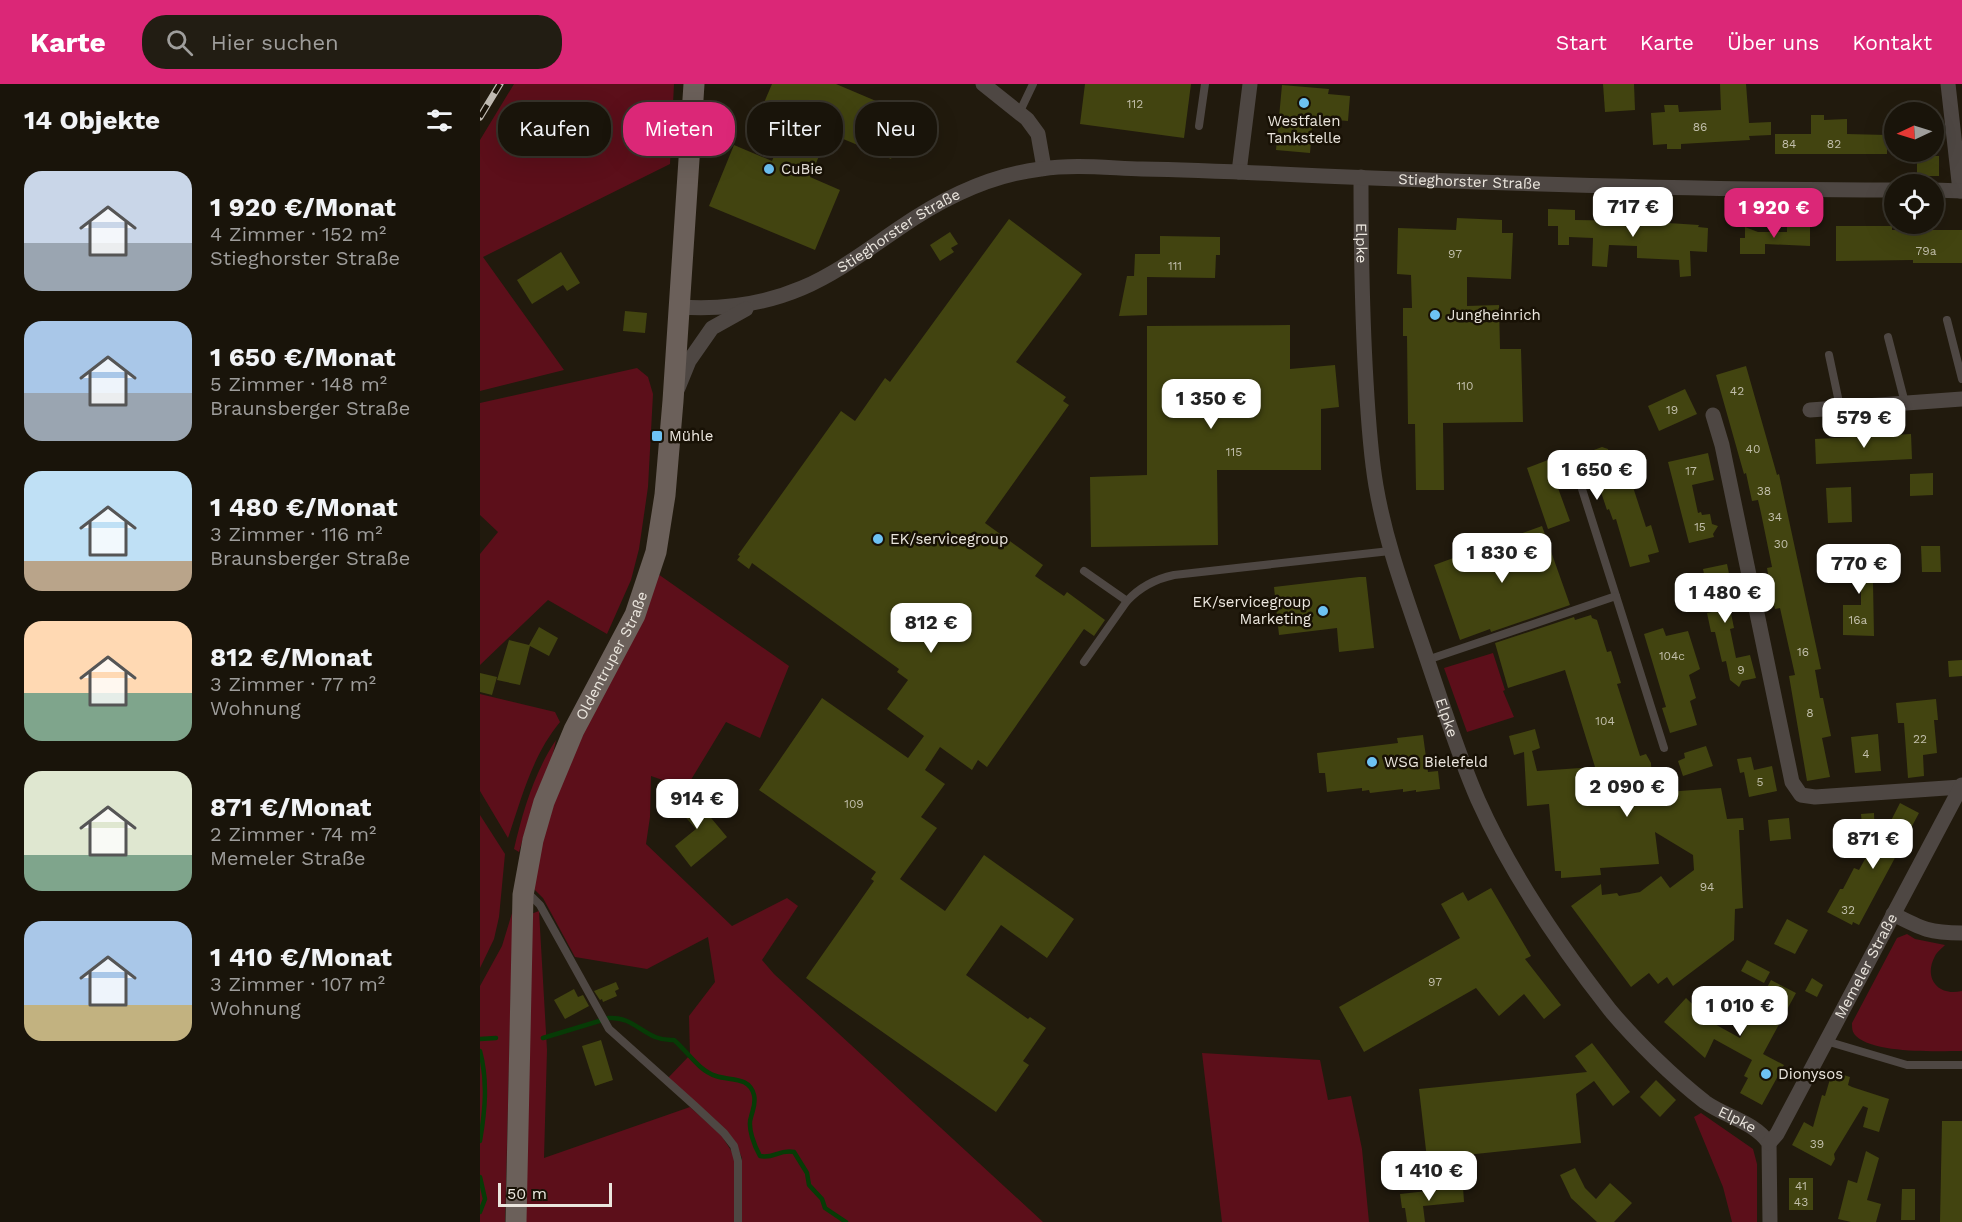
<!DOCTYPE html>
<html lang="de">
<head>
<meta charset="utf-8">
<style>
	:root { --surface:#19140a; --page:#221d13; --text:#f1f3f6; --muted:#9f9e9c; --line:#37332b; --accent:#db2777 }
	body { margin:0; font-family:"Work Sans",sans-serif; background:var(--page); color:var(--text); height:100vh; display:flex; flex-direction:column; font-size:22px; white-space:nowrap }
	* { box-sizing:border-box; margin:0 }
	p { font-size:20px; color:var(--muted) }
	.icon { flex:none; width:33px; height:33px; fill:none; stroke:currentColor; stroke-width:2; stroke-linecap:round; stroke-linejoin:round }
	.map { position:relative; flex:1; overflow:hidden }
	.drawer { display:flex; flex-direction:column; background:var(--surface); width:480px }
	.drawer>* { flex:none }
	.top-card { position:absolute; left:18px; top:18px; width:570px; height:54px; display:flex; gap:12px }
	.needle { width:39px; rotate:266deg }
	.fabs { position:absolute; left:1404px; top:18px; display:grid; gap:12px }
	.fabs a { display:grid; place-items:center; width:60px; height:60px; border-radius:50%; background:var(--surface); box-shadow:0 6px 24px #0002,0 0 0 2px var(--line); font-size:30px }
	.scale { position:absolute; left:18px; bottom:15px; width:114px; box-sizing:border-box; padding-left:6px; border:3px solid #ebe6de; border-top:0; font-size:16px; line-height:21px; white-space:nowrap; color:#ebe6de; -webkit-text-stroke:4px #181105; paint-order:stroke }
	.price { position:absolute; translate:-50% -51px; padding:0 14px; border-radius:12px; background:#fff; color:#222; font-size:20px; line-height:39px; filter:drop-shadow(0 2px 3px #0008) }
	.price::after { content:''; position:absolute; left:50%; top:36px; width:18px; height:14px; margin-left:-9px; background:inherit; clip-path:polygon(0 0,100% 0,50% 100%) }
	.price.on { background:var(--accent); color:#fff }
	ul { padding:0; list-style:none }
	li { display:flex; align-items:center; gap:18px; height:150px; padding:0 24px }
	li span { display:grid; place-items:center; flex:none; width:168px; height:120px; border-radius:18px; color:#555 }
	li>.icon { margin-inline-start:auto }
	span .icon { width:72px; height:72px; fill:#fffc; stroke-width:1 }
	li b { font-size:26px }
	h2 { display:flex; justify-content:space-between; align-items:center; height:72px; padding:0 24px; font-size:26px }
	.pill { padding:0 21px; border-radius:24px; background:var(--surface); box-shadow:0 6px 24px #0002,0 0 0 2px var(--line); font-size:21px; line-height:54px }
	.pill.on { background:var(--accent); color:#fff }
	header { display:flex; align-items:center; gap:36px; box-sizing:border-box; height:84px; padding:0 30px; background:var(--accent); color:#fff }
	header strong { font-size:28px }
	nav { display:flex; gap:33px; margin-inline-start:auto; font-size:21px }
	.search { width:420px; height:54px; background:var(--page); display:flex; align-items:center; gap:15px; box-sizing:border-box; padding:0 21px; border-radius:24px; color:var(--muted); font-size:22px }
	main { display:flex; flex:1; min-height:0 }
	.map>svg:first-child { display:block }
	.green { fill:#5c0f1a }
	.lines { fill:none; stroke-linecap:round; stroke-linejoin:round }
	.stream { stroke:#073b06; stroke-width:4.5 }
	.building { fill:#424410 }
	.lane { stroke:#4e4743; stroke-width:8 }
	.street { stroke:#4e4743; stroke-width:15 }
	.secondary { stroke:#6b605a; stroke-width:21 }
	.rail-casing { stroke:#bfbab1; stroke-width:7 }
	.rail { stroke:#181105; stroke-width:4.5; stroke-dasharray:14; stroke-linecap:butt }
	.poi-dot { fill:#6dc2f3; stroke:#181105; stroke-width:2 }
	.labels { text-anchor:middle; stroke-width:5; stroke-linejoin:round; paint-order:stroke }
	.number-label { font-size:12px; fill:#c1beaa }
	.poi-label { font-size:15px; fill:#ebe6de; stroke:#181105; text-anchor:start }
	.street-label { font-size:15px; fill:#ebe6de; stroke:#181105 }
</style>
</head>
<body>
<header>
<strong>Karte</strong>
<div class="search"><svg class="icon" aria-label="search" viewBox="0 0 24 24"><circle cx="10" cy="10" r="6"/><path d="M15 15l6 6"/></svg>Hier suchen</div>
<nav><a>Start</a><a>Karte</a><a>Über uns</a><a>Kontakt</a></nav>
</header>
<main>
<section class="drawer">
<h2>14 Objekte<svg class="icon" aria-label="filters" viewBox="0 0 24 24"><path d="M4 7h16M4 17h16"/><circle cx="9" cy="7" r="2"/><circle cx="15" cy="17" r="2"/></svg></h2>
<ul>
<li><span style="background:linear-gradient(#c9d6e8 60%,#9aa5b1 0)"><svg class="icon" aria-label="home" viewBox="0 0 24 24"><path d="M3 11l9-7 9 7M6 9v11h12V9"/></svg></span><div><b>1 920 €/Monat</b><p>4 Zimmer · 152 m²</p><p>Stieghorster Straße</p></div></li>
<li><span style="background:linear-gradient(#a9c7e8 60%,#9aa5b1 0)"><svg class="icon" aria-label="home" viewBox="0 0 24 24"><path d="M3 11l9-7 9 7M6 9v11h12V9"/></svg></span><div><b>1 650 €/Monat</b><p>5 Zimmer · 148 m²</p><p>Braunsberger Straße</p></div></li>
<li><span style="background:linear-gradient(#bfe0f5 75%,#b9a48a 0)"><svg class="icon" aria-label="home" viewBox="0 0 24 24"><path d="M3 11l9-7 9 7M6 9v11h12V9"/></svg></span><div><b>1 480 €/Monat</b><p>3 Zimmer · 116 m²</p><p>Braunsberger Straße</p></div></li>
<li><span style="background:linear-gradient(#ffd9b3 60%,#7fa58c 0)"><svg class="icon" aria-label="home" viewBox="0 0 24 24"><path d="M3 11l9-7 9 7M6 9v11h12V9"/></svg></span><div><b>812 €/Monat</b><p>3 Zimmer · 77 m²</p><p>Wohnung</p></div></li>
<li><span style="background:linear-gradient(#dfe7d0 70%,#7fa58c 0)"><svg class="icon" aria-label="home" viewBox="0 0 24 24"><path d="M3 11l9-7 9 7M6 9v11h12V9"/></svg></span><div><b>871 €/Monat</b><p>2 Zimmer · 74 m²</p><p>Memeler Straße</p></div></li>
<li><span style="background:linear-gradient(#a9c7e8 70%,#c2b280 0)"><svg class="icon" aria-label="home" viewBox="0 0 24 24"><path d="M3 11l9-7 9 7M6 9v11h12V9"/></svg></span><div><b>1 410 €/Monat</b><p>3 Zimmer · 107 m²</p><p>Wohnung</p></div></li>
</ul>
</section>
<div class="map">
<svg width="1482" height="1138" viewBox="0 0 1482 1138">
	<rect width="100%" height="100%" fill="#211a0d"/>
	<g class="green">
		<polygon points="34,0 194,0 190,80 3,173 84,286 0,307 0,56"/>
		<polygon points="157,284 168,293 173,310 168,403 159,465 151,496 127,550 68,516 0,581 0,470 18,448 0,431 0,319"/>
		<polygon points="178,490 309,582 280,654 246,638 206,704 171,692 170,733 166,760 252,842 307,814 318,822 282,876 294,890 563,1138 262,1138 262,1074 255,1057 188,994 210,971 209,932 235,898 228,853 167,885 95,873 63,814 53,804 59,769 80,700"/>
		<polygon points="1013,569 1025,606 1023,607 1034,633 987,648 964,584"/>
		<path d="M0,610L75,628L80,638C52,672 42,713 28,754L0,707Z"/>
		<path d="M76,656L72,674L55,713L39,768L34,765C43,727 54,689 76,656Z"/>
		<polygon points="0,731 25,770 19,833 14,855 0,884"/>
		<polygon points="33,826 25,1138 0,1138 0,902 22,862"/>
		<polygon points="59,827 67,966 64,1074 210,1023 241,1051 254,1071 255,1138 44,1138 51,830"/>
		<path d="M1427,850L1435,855L1465,861C1462,864 1457,868 1455,872C1443,894 1458,913 1482,907V967C1457,967 1395,970 1376,952C1372,948 1372,944 1372,939L1417,854Z"/>
		<polygon points="722,969 840,976 848,1016 871,1012 882,1065 889,1138 742,1138"/>
		<polygon points="1221,1029 1273,1065 1277,1080 1277,1138 1252,1138 1243,1103 1214,1033"/>
	</g>
	<g class="lines">
		<g class="stream">
			<path d="M63,954L129,934C156,932 165,958 194,956C208,968 218,986 236,992C250,997 269,992 274,1011C276,1020 273,1025 271,1033C267,1044 275,1063 280,1072C294,1075 299,1065 314,1068L327,1089L329,1101L342,1115L345,1124L366,1138"/>
			<polyline points="0,955 16,954"/>
			<path d="M0,967C8,997 5,1027 0,1057"/>
			<polyline points="0,1093 5,1115 0,1128"/>
		</g>
	</g>
	<g class="building">
		<polygon points="292,0 356,0 429,31 411,75 349,49 330,93 360,106 335,166 229,122 254,61 292,77 311,32 283,21"/>
		<polygon points="605,0 711,0 704,54 600,40"/>
		<polygon points="1123,0 1154,0 1155,26 1125,28"/>
		<polygon points="1240,0 1266,0 1269,39 1291,38 1291,51 1269,52 1270,56 1201,60 1201,65 1187,65 1187,60 1173,61 1171,29 1185,28 1184,21 1198,21 1199,28 1241,26"/>
		<polygon points="802,1 849,5 848,10 870,12 868,37 833,34 830,69 796,66"/>
		<polygon points="1331,31 1344,31 1344,36 1367,35 1367,50 1407,51 1407,70 1295,70 1295,50 1331,50"/>
		<rect x="1437" y="72" width="22" height="20"/>
		<polygon points="1068,125 1095,126 1095,136 1157,137 1219,141 1218,143 1228,144 1227,168 1210,167 1211,192 1200,193 1199,176 1157,174 1157,162 1129,161 1127,183 1112,182 1113,154 1089,153 1089,161 1078,161 1078,142 1068,142"/>
		<polygon points="977,134 1022,136 1022,149 1033,149 1031,195 987,193 987,222 1019,221 1020,265 1041,265 1043,338 963,339 964,406 936,406 935,340 928,340 927,252 923,252 923,224 932,224 931,191 917,190 918,144 976,146"/>
		<polygon points="529,135 602,190 536,278 586,313 583,317 589,321 505,439 563,481 555,492 584,512 587,508 625,536 614,552 604,545 507,683 498,676 492,686 460,663 445,686 465,700 441,733 457,744 420,795 465,827 504,771 594,835 567,874 521,841 486,891 548,935 550,933 566,944 543,977 549,981 516,1028 326,894 394,797 391,795 396,788 279,706 342,614 428,674 444,652 407,625 428,596 417,588 419,585 272,479 269,485 257,476 260,472 258,471 361,327 375,337 405,294 410,298"/>
		<polygon points="1307,142 1330,142 1330,162 1285,160 1285,170 1260,170 1260,154 1265,154 1265,143 1278,148 1307,148"/>
		<polygon points="1356,142 1412,142 1412,146 1482,146 1482,179 1433,179 1433,176 1356,177"/>
		<polygon points="470,148 478,160 471,164 474,168 460,177 450,161"/>
		<polygon points="680,152 740,153 740,171 736,171 735,194 667,193 667,231 639,232 647,192 654,192 655,170 680,170"/>
		<polygon points="81,168 100,199 87,207 83,201 52,220 37,196"/>
		<polygon points="145,227 167,229 165,249 143,247"/>
		<polygon points="810,241 810,285 855,281 859,323 841,325 841,386 737,386 738,461 611,463 610,393 667,391 667,242"/>
		<polygon points="1266,282 1297,391 1299,390 1341,585 1335,586 1340,614 1343,614 1351,652 1342,654 1350,693 1327,697 1309,592 1315,591 1300,524 1295,525 1291,507 1287,484 1292,483 1281,429 1278,416 1272,417 1266,389 1264,390 1236,291"/>
		<polygon points="1205,305 1217,330 1179,347 1168,322"/>
		<polygon points="1431,350 1432,375 1336,380 1335,355"/>
		<polygon points="1122,363 1128,365 1138,405 1152,400 1166,443 1171,441 1179,468 1168,471 1170,478 1150,483 1136,435 1133,436 1129,425 1127,426 1115,390 1109,392 1106,383 1074,393 1090,437 1068,445 1047,384 1068,376 1070,382"/>
		<polygon points="1228,369 1234,396 1212,401 1218,429 1221,428 1222,431 1230,430 1232,440 1238,442 1233,450 1234,453 1209,459 1188,378"/>
		<polygon points="1453,389 1453,411 1430,412 1430,390"/>
		<polygon points="1371,403 1372,438 1348,439 1346,404"/>
		<polygon points="1062,442 1090,521 1011,548 1010,545 980,556 954,481"/>
		<polygon points="1441,462 1460,462 1461,488 1442,488"/>
		<polygon points="1400,476 1400,499 1393,499 1394,552 1363,551 1363,521 1381,521 1381,489 1346,490 1346,477"/>
		<polygon points="1247,480 1252,504 1246,505 1254,544 1250,545 1256,574 1270,571 1276,594 1262,597 1259,603 1250,596 1246,577 1242,578 1235,548 1231,548 1227,529 1232,528 1223,485"/>
		<polygon points="879,493 886,493 894,564 859,568 857,544 799,551 794,503"/>
		<polygon points="1111,531 1112,534 1117,536 1127,568 1131,567 1141,599 1137,600 1160,672 1166,670 1171,679 1172,702 1158,707 1159,710 1241,704 1247,735 1263,734 1264,746 1259,746 1263,824 1255,825 1254,856 1193,902 1187,893 1178,900 1169,889 1151,903 1091,822 1121,800 1122,811 1137,809 1139,812 1160,808 1181,792 1190,804 1214,786 1213,771 1175,748 1179,780 1120,784 1121,791 1081,794 1081,787 1075,787 1069,720 1047,722 1044,668 1034,671 1029,652 1055,645 1060,664 1052,667 1057,687 1115,683 1085,586 1028,604 1015,559 1094,533 1095,536"/>
		<polygon points="59,543 78,554 69,572 50,562 40,601 17,596 29,556 49,561"/>
		<polygon points="1183,544 1186,552 1208,547 1220,585 1209,591 1216,614 1210,617 1217,641 1190,649 1182,624 1186,623 1164,550"/>
		<polygon points="1482,576 1482,592 1469,593 1468,577"/>
		<polygon points="0,589 17,593 12,611 0,608"/>
		<polygon points="1456,615 1458,636 1454,636 1457,669 1443,671 1444,692 1428,694 1424,639 1418,639 1416,619"/>
		<polygon points="1398,650 1401,687 1375,689 1371,653"/>
		<polygon points="943,651 948,688 958,687 960,705 936,708 936,706 923,708 923,705 890,709 889,706 882,707 882,704 847,708 845,689 839,689 837,669 918,659 917,654"/>
		<polygon points="1226,662 1233,682 1203,692 1198,677 1205,674 1204,669"/>
		<polygon points="1271,673 1274,686 1292,682 1297,707 1269,713 1264,688 1260,689 1257,675"/>
		<polygon points="206,704 247,753 211,783 195,762 216,745 192,718"/>
		<polygon points="1420,719 1439,729 1379,841 1373,838 1372,841 1347,828 1360,805 1363,805 1374,784 1379,786 1395,757 1395,768"/>
		<polygon points="1394,729 1395,755 1360,756 1359,742 1382,742 1381,730"/>
		<polygon points="1309,734 1311,755 1290,757 1288,736"/>
		<polygon points="1011,804 1051,872 1045,875 1081,921 1064,935 1044,910 1019,932 996,904 884,968 859,923 980,854 961,820 983,808 988,817"/>
		<polygon points="1307,835 1328,846 1315,870 1294,860"/>
		<polygon points="1267,876 1290,888 1284,899 1261,887"/>
		<polygon points="1332,894 1343,901 1337,913 1325,907"/>
		<polygon points="1291,896 1316,909 1283,970 1304,981 1282,1021 1260,1009 1268,994 1264,992 1272,976 1234,955 1225,974 1184,938 1206,914 1231,938 1260,954"/>
		<polygon points="136,898 139,905 135,907 137,912 123,918 122,915 120,916 114,907"/>
		<polygon points="94,905 98,913 103,911 109,922 85,935 74,916"/>
		<polygon points="121,956 133,996 115,1002 102,962"/>
		<polygon points="1112,959 1150,1008 1133,1022 1114,997 1096,1010 1101,1059 947,1075 939,1005 1107,988 1095,972"/>
		<polygon points="1357,989 1370,993 1368,1001 1372,1003 1409,1015 1399,1048 1383,1043 1388,1024 1383,1022 1354,1070 1355,1075 1351,1082 1312,1061 1324,1038 1333,1043 1342,1011 1345,1012 1350,995 1355,997"/>
		<polygon points="1176,996 1196,1016 1180,1033 1160,1013"/>
		<polygon points="1462,1037 1482,1037 1482,1138 1460,1138"/>
		<polygon points="1386,1067 1399,1074 1387,1116 1401,1120 1396,1138 1371,1138 1358,1135 1368,1096 1377,1099"/>
		<polygon points="1095,1084 1105,1104 1116,1115 1130,1099 1152,1119 1134,1138 1117,1138 1091,1114 1080,1091"/>
		<rect x="1309" y="1094" width="24" height="32"/>
		<polygon points="983,1103 984,1118 943,1122 945,1138 927,1138 925,1124 922,1124 920,1110"/>
		<polygon points="1422,1105 1435,1105 1435,1136 1421,1136"/>
	</g>
	<g class="lines">
		<g class="lane">
			<polyline points="537,27 542,23 553,0"/>
			<polyline points="719,42 725,0"/>
			<polyline points="1467,236 1482,295"/>
			<polyline points="1408,253 1425,319"/>
			<polyline points="1349,271 1360,323"/>
			<polyline points="1102,405 1136,512"/>
			<polyline points="604,487 647,517"/>
			<polyline points="947,576 1136,512 1184,664"/>
			<path d="M604,578L647,517C660,503 675,495 694,491L910,467"/>
			<polyline points="44,812 52,813 60,821 129,945 215,1022 244,1049 254,1062 258,1077 258,1138"/>
			<polyline points="1346,957 1427,981 1482,981"/>
		</g>
		<g class="street">
			<polyline points="503,0 547,35 558,50 564,84"/>
			<polyline points="1468,0 1480,107"/>
			<polyline points="759,88 770,0"/>
			<path id="s1" d="M881,93C881,162 882,229 886,297C888,332 890,367 896,402C906,460 925,510 944,566C961,616 977,668 998,716C1031,790 1080,862 1130,926C1155,956 1194,994 1225,1018C1246,1033 1273,1037 1289,1059L1290,1138"/>
			<polyline points="1454,106 1482,107"/>
			<path id="s2" d="M199,223C242,226 282,221 322,204C357,189 387,166 418,145C461,115 509,91 561,85C594,80 628,84 662,85C722,86 783,89 843,92C1034,100 1224,106 1414,106"/>
			<polyline points="198,304 209,277 232,244 266,225"/>
			<polyline points="1330,326 1482,315"/>
			<polyline points="1233,331 1242,361 1312,698 1321,711 1335,713 1481,703"/>
			<path d="M1413,830C1442,845 1449,849 1482,849"/>
			<path id="s3" d="M1289,1059L1297,1050L1482,701"/>
		</g>
		<path class="secondary" id="s4" d="M36,1138L43,811L53,756L64,718L94,646L155,531L176,468L185,411L193,317L214,0"/>
		<g class="rail-casing">
			<polyline id="rail" points="0,33 20,0"/>
		</g>
		<use href="#rail" class="rail"/>
	</g>
	<g class="poi-dot">
		<circle cx="824" cy="19" r="6"/>
		<circle cx="289" cy="85" r="6"/>
		<circle cx="955" cy="231" r="6"/>
		<rect x="171" y="346" width="12" height="12" rx="3"/>
		<circle cx="398" cy="455" r="6"/>
		<circle cx="843" cy="527" r="6"/>
		<circle cx="892" cy="678" r="6"/>
		<circle cx="1286" cy="990" r="6"/>
	</g>
	<g class="labels">
		<g class="number-label">
			<text x="655" y="24">112</text>
			<text x="1220" y="47">86</text>
			<text x="1309" y="64">84</text>
			<text x="1354" y="64">82</text>
			<text x="1446" y="171">79a</text>
			<text x="975" y="174">97</text>
			<text x="695" y="186">111</text>
			<text x="985" y="306">110</text>
			<text x="1257" y="311">42</text>
			<text x="1192" y="330">19</text>
			<text x="1273" y="369">40</text>
			<text x="754" y="372">115</text>
			<text x="1211" y="391">17</text>
			<text x="1284" y="411">38</text>
			<text x="1295" y="437">34</text>
			<text x="1220" y="447">15</text>
			<text x="1301" y="464">30</text>
			<text x="1378" y="540">16a</text>
			<text x="1323" y="572">16</text>
			<text x="1192" y="576">104c</text>
			<text x="1261" y="590">9</text>
			<text x="1330" y="633">8</text>
			<text x="1125" y="641">104</text>
			<text x="1440" y="659">22</text>
			<text x="1386" y="674">4</text>
			<text x="1280" y="702">5</text>
			<text x="374" y="724">109</text>
			<text x="1227" y="807">94</text>
			<text x="1368" y="830">32</text>
			<text x="955" y="902">97</text>
			<text x="1337" y="1064">39</text>
			<text x="1321" y="1106">41</text>
			<text x="1321" y="1122">43</text>
		</g>
		<g class="poi-label">
			<text x="824" y="42" text-anchor="middle">Westfalen<tspan x="824" dy="17">Tankstelle</tspan></text>
			<text x="301" y="90">CuBie</text>
			<text x="967" y="236">Jungheinrich</text>
			<text x="189" y="357">Mühle</text>
			<text x="410" y="460">EK/servicegroup</text>
			<text x="831" y="523" text-anchor="end">EK/servicegroup<tspan x="831" dy="17">Marketing</tspan></text>
			<text x="904" y="683">WSG Bielefeld</text>
			<text x="1298" y="995">Dionysos</text>
		</g>
		<g class="street-label">
			<text dy="5" stroke="none"><textPath href="#s2" startOffset="824">Stieghorster Straße</textPath></text>
			<text dy="5" stroke="none"><textPath href="#s2" startOffset="238">Stieghorster Straße</textPath></text>
			<text dy="5" stroke="none"><textPath href="#s1" startOffset="66">Elpke</textPath></text>
			<text dy="5" stroke="none"><textPath href="#s4" startOffset="584">Oldentruper Straße</textPath></text>
			<text dy="5" stroke="none"><textPath href="#s1" startOffset="552">Elpke</textPath></text>
			<text dy="5" stroke="none"><textPath href="#s3" startOffset="202">Memeler Straße</textPath></text>
			<text dy="5" stroke="none"><textPath href="#s1" startOffset="1058">Elpke</textPath></text>
		</g>
	</g>
</svg>
<div class="fabs">
<a><svg class="needle" viewBox="-14 -14 28 28"><path d="M0-13l5 13h-10z" fill="#e53935"/><path d="M0 13l5-13h-10z" fill="#9f9e9c"/></svg></a>
<a><svg class="icon" aria-label="locate" viewBox="0 0 24 24"><circle cx="12" cy="12" r="6"/><path d="M12 2v4M12 18v4M2 12h4M18 12h4"/></svg></a>
</div>
<div class="scale">50 m</div>
<b class="price" style="left:1153px;top:154px">717 €</b>
<b class="price on" style="left:1294px;top:155px">1 920 €</b>
<b class="price" style="left:731px;top:346px">1 350 €</b>
<b class="price" style="left:1384px;top:365px">579 €</b>
<b class="price" style="left:1117px;top:417px">1 650 €</b>
<b class="price" style="left:1022px;top:500px">1 830 €</b>
<b class="price" style="left:1379px;top:511px">770 €</b>
<b class="price" style="left:1245px;top:540px">1 480 €</b>
<b class="price" style="left:451px;top:570px">812 €</b>
<b class="price" style="left:1147px;top:734px">2 090 €</b>
<b class="price" style="left:217px;top:746px">914 €</b>
<b class="price" style="left:1393px;top:786px">871 €</b>
<b class="price" style="left:1260px;top:953px">1 010 €</b>
<b class="price" style="left:949px;top:1118px">1 410 €</b>
<div class="top-card">
<a class="pill">Kaufen</a>
<a class="pill on">Mieten</a>
<a class="pill">Filter</a>
<a class="pill">Neu</a>
</div>
</div>
</main>
</body>
</html>
